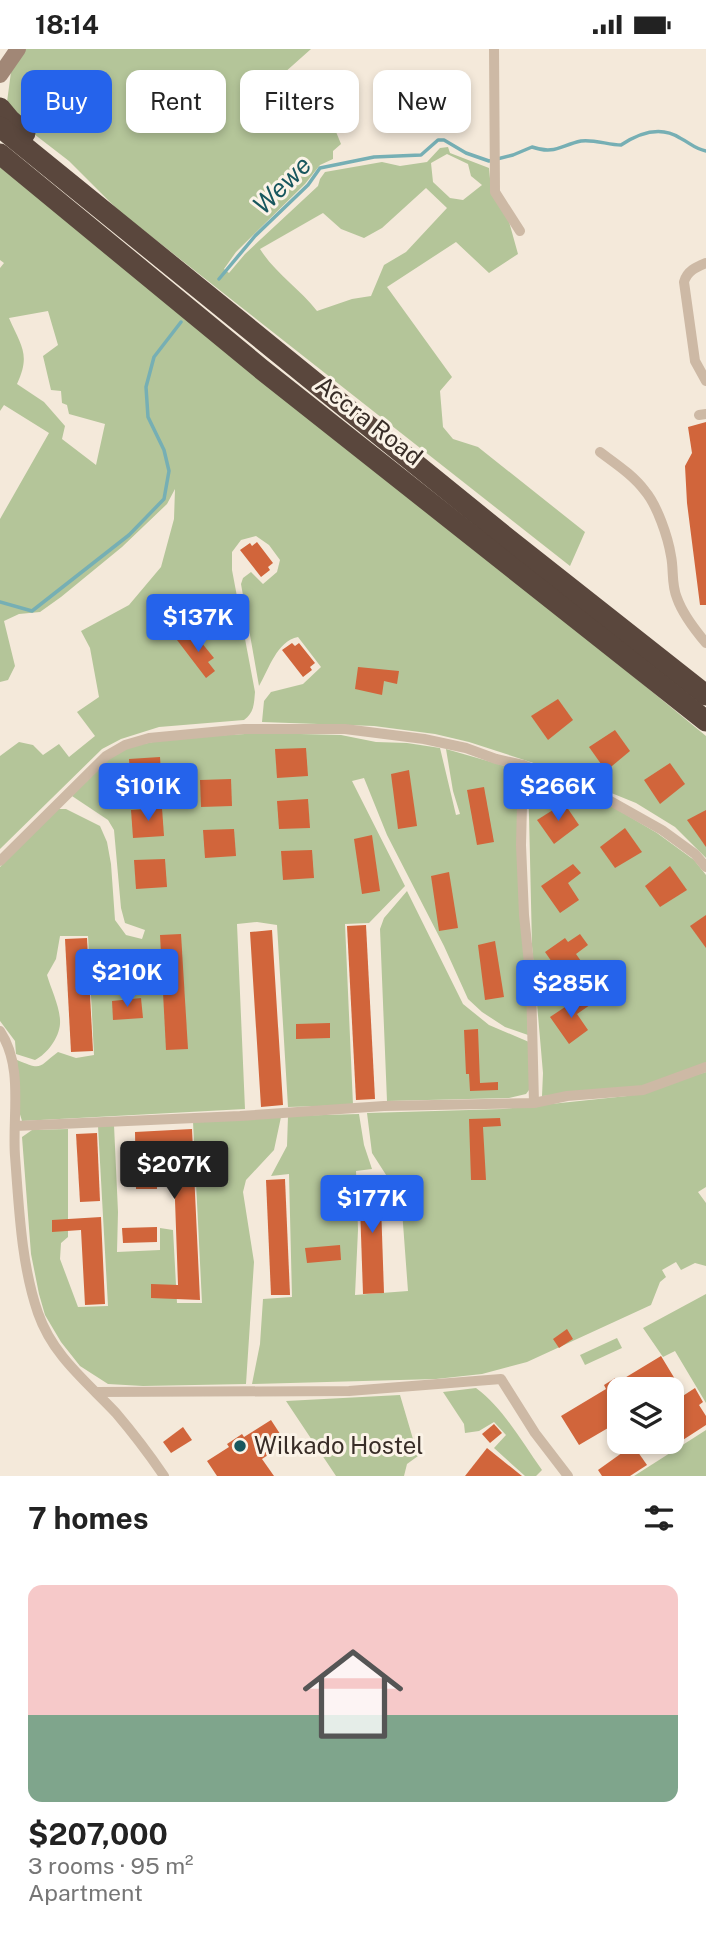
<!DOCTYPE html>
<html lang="en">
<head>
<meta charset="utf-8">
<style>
	:root { --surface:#fff; --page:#f2f2f2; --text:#222; --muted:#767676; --line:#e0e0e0; --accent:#2563eb }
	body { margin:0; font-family:"Public Sans",sans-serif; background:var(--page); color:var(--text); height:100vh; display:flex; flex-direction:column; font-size:26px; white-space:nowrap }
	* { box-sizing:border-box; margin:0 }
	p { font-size:23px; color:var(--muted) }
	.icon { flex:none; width:38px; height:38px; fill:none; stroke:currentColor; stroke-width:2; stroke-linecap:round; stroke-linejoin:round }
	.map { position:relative; height:1427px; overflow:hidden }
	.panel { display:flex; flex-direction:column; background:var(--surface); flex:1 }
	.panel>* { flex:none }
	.banner { position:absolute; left:21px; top:21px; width:665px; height:63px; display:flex; gap:14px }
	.tools { position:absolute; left:607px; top:1328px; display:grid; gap:14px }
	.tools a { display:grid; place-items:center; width:77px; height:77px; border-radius:14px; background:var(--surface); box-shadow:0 4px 10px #0003; font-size:35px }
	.price { position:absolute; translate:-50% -60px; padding:0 16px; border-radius:7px; background:var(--accent); color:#fff; font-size:23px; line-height:46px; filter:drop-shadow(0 2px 4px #0008) }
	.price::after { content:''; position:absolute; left:50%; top:42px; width:21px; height:16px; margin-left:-10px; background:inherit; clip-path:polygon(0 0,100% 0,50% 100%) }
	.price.on { background:#222; color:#fff }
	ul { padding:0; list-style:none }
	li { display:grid; align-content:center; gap:14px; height:371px; padding:0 28px }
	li+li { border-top:2px solid var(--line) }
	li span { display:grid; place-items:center; height:217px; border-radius:14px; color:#555 }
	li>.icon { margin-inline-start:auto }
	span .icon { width:126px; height:126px; fill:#fffc; stroke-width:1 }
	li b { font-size:30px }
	h2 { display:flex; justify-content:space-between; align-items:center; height:84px; padding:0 28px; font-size:30px }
	.pill { padding:0 24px; border-radius:14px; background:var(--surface); box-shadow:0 4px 10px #0003; font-size:24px; line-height:63px }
	.pill.on { background:var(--accent); color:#fff }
	.status { display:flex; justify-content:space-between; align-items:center; height:49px; padding:0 35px; background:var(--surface); direction:ltr }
	.status svg { height:19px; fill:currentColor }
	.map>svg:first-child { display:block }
	.green { fill:#b4c599; fill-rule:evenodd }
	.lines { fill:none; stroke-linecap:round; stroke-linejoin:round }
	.stream { stroke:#76afb4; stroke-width:3.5 }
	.building { fill:#d1653b }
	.street { stroke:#cdb9a5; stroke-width:10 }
	.secondary { stroke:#a18776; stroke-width:16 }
	.highway { stroke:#5a473d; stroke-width:21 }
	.poi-dot { fill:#18575e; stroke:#fbf3e7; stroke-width:2.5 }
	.labels { text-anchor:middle; stroke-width:6; stroke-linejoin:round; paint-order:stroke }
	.street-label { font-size:24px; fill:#382d27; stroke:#fbf3e7 }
	.poi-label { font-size:24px; fill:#382d27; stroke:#fbf3e7; text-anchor:start }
	.water-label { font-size:26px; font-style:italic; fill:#18575e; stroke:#fbf3e7 }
</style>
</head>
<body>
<div class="status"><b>18:14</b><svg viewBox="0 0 49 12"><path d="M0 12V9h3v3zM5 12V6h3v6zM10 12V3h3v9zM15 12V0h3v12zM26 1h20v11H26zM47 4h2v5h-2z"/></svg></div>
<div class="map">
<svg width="706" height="1427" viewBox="0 0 706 1427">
	<rect width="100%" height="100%" fill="#f4e9da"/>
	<g class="green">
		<path d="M26,0H311L265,41L282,59L300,63L308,58L321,55L332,73L341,95L333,102V110L320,116L305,135L236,203L224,220L229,224L245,205L318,137L320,130L325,123L382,113L400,117L427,113L440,99L448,98L450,104L489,119L491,140L508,169L518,205L489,224L456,193L387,238L452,328L440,342L443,378L453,390L478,398L585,483L570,517L119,162L69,112L25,78L7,53L11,23ZM447,105L468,115L471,127L482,136L463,151L450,149L433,133L431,114ZM426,139L447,159L406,203L384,216L371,247L352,250L317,262C299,239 275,224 260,200L323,164L341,180L364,189L382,179Z"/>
		<path d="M0,118L510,526L706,687V809L675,778L636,754L552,720L469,693L435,685L374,677L262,673L264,652L271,643L303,635L321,618L298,588C277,592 269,620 259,637L241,535L243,529L251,523L263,535L277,523L280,511L269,496L256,487L241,491L232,503V521L255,643C254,655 254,664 244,671L159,678L121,690L102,700L0,800V707L19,693L33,696L43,706L59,695L69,708L95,687L77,663L99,648L90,599L81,582L129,556L161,518L174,470L175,440L167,455L122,498L61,548L40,563L19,565L4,572L15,617L8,631L0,633V470L49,384L4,356L0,362V219L4,214L0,211ZM48,262L58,296L43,307L51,341L61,342L62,354L67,356L69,365L105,375L96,416L62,390L65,377L44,353L17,335C31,305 21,297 9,269Z"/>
		<path d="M260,684L341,686L376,693L407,694L440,699L456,766L460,765L453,742L446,700L519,721L528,986L505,978L482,963L468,950L444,897L387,786L364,729L352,732L405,837L369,874L345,875L353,1056L288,1058L277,876L257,873L237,875L245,1060L22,1072L19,1062L17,1011C43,1022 38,1018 58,1003L76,1009L94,1006L88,887H60L56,910L47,926C51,940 61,960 60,975C59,989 47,1005 35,1011L16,1005L15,992L0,972V818L57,760H66L100,777L107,793L111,815L115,871L126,886L142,890L145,881L125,874L121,859L114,781L108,771L72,747C87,732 102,712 120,703C149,687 225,687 260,684Z"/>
		<polygon points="528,722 591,745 657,784 694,811 706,826 706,1017 636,1039 585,1045 542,1047 543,1024 532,897"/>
		<polygon points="407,842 463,955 489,976 529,993 529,1041 526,1045 509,1049 387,1052 380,880 384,869"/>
		<polygon points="706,1023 706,1138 698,1143 706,1154 706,1217 695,1214 681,1221 676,1213 662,1221 666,1228 660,1233 651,1256 527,1313 482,1325 436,1330 252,1335 260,1295 263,1250 292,1248 289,1125 271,1127 287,1097 288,1067 359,1065 364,1096 372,1120 356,1122 358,1181 355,1246 408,1242 402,1161 388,1129 372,1104 367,1064 503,1060 627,1047"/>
		<polygon points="281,1068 274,1101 246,1131 243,1143 254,1213 246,1335 143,1337 108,1335 80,1317 61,1293 45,1266 39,1245 31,1205 22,1088 32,1081 68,1080 68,1188 61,1194 60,1210 78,1258 108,1257 98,1077 114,1076 118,1163 117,1203 160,1201 160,1179 173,1181 177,1254 202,1254 193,1073"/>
		<polygon points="706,1245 706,1354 675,1302 663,1308 643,1279"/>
		<polygon points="617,1289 622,1299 585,1316 580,1306"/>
		<path d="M476,1339C504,1360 522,1393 542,1421L536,1427H525L494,1399L506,1386L494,1373L479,1382L465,1384L464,1375L443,1343Z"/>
		<polygon points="400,1346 418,1407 407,1415 404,1427 336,1427 286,1352"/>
		<polygon points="706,1381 706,1427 634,1427"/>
	</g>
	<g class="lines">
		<g class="stream">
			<path d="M219,230L255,187L308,136L320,119L374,108L421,106L438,91H444L466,104L489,112L513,106L532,98C555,106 561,96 581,92C593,90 609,96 621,96C639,84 660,76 680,89C690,94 695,100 706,102"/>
			<polyline points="0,553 32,562 129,486 164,450 169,422 164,401 148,368 146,338 154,308 181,273"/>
		</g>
	</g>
	<g class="building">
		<polygon points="706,373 706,556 700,556 687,454 685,417 692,404 688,378"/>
		<polygon points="257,493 273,514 268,518 270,521 261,528 240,501 250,494 252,497"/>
		<polygon points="186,584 192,592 197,588 214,609 208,613 215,622 206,629 177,591"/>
		<polygon points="292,594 295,597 299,594 315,614 310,618 312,621 303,628 282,601"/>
		<polygon points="358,618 399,622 397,635 384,632 382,646 355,640"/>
		<polygon points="558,650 573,671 548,691 531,667"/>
		<polygon points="615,681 630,702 606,722 589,698"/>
		<polygon points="306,699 308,727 277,729 275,700"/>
		<polygon points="160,708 162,737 131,738 129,710"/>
		<polygon points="670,714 685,735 660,755 644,731"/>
		<polygon points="409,721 417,777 398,780 391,725"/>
		<polygon points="231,730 232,757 201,758 200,731"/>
		<polygon points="484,738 494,793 477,796 467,741"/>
		<polygon points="308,750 310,779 279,780 277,752"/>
		<polygon points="564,754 579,776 554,795 537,771"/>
		<polygon points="162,759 164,787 133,789 131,761"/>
		<polygon points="706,761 706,798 687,771"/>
		<polygon points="625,779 642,803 615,819 600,798"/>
		<polygon points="234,780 236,807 205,809 203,781"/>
		<polygon points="372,786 380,842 362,845 354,790"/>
		<polygon points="312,801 314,829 283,831 281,802"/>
		<polygon points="165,810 167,838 136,840 134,811"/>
		<polygon points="573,815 581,824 568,834 579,851 560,864 541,837"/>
		<polygon points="670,817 687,841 660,858 645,837"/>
		<polygon points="449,823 458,879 439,882 431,827"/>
		<polygon points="706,866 706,899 690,877"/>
		<polygon points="366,876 375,1050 356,1051 347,877"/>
		<polygon points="272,881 283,1056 261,1058 250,883"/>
		<polygon points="181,885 188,1000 166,1001 160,886"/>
		<polygon points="580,885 588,896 576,905 583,915 563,929 545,903 565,889 568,893"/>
		<polygon points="87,889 93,1002 71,1003 65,890"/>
		<polygon points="495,892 504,948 485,951 478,896"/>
		<polygon points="583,946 590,956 577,965 588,981 569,995 550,968"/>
		<polygon points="141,949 143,969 113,971 112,952"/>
		<polygon points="330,974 330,989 296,990 296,975"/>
		<polygon points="478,980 480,1034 498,1033 498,1041 470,1042 469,1025 466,1025 464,981"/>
		<polygon points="500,1069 501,1077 483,1078 486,1131 471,1131 469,1070"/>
		<polygon points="192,1080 200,1251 151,1249 151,1235 178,1236 174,1123 157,1124 157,1140 136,1140 135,1083"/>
		<polygon points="97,1084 100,1152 80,1153 76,1085"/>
		<polygon points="380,1126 384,1244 363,1245 359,1127"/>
		<polygon points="285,1130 290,1246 271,1246 266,1131"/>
		<polygon points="101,1168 105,1255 85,1256 81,1181 52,1183 52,1171"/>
		<polygon points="157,1178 157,1193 123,1194 122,1179"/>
		<polygon points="340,1196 341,1211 307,1214 305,1199"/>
		<polygon points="567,1280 573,1290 559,1299 553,1290"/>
		<polygon points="661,1307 681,1340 620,1340 620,1372 579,1396 561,1367 606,1340 604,1336 615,1329 618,1333"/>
		<polygon points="695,1339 703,1353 699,1356 706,1367 706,1376 672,1398 672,1354"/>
		<polygon points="271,1371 286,1394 262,1410 274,1427 217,1427 207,1412 229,1398 227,1395 242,1385 244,1388"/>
		<polygon points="494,1375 502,1384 490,1394 482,1385"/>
		<polygon points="183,1378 192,1391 171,1404 163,1393"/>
		<polygon points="633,1396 647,1416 630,1427 602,1427 598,1421"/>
		<polygon points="487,1399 522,1427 465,1427"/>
	</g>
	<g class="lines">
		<g class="street">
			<polyline points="494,0 495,143 520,182"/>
			<path d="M706,214C696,218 687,222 684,233L695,312L706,332"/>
			<polyline points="699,366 706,365"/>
			<path d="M600,403C616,415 633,426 645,442C657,456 668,488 671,507C674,521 671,535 677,549C683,566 695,581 706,594"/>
			<polyline points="523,716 521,796 524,866 531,934 534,1054"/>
			<polyline points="0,812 106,707 125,696 149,689 244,680 345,680 424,690 466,699 496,710 523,716 598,745 662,781 695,805 706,818"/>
			<path d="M0,982C24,1018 12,1066 15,1107C19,1158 21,1215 38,1264C53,1307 86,1332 116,1364C133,1384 149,1405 164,1427"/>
			<polyline points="15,1077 240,1067 384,1057 534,1054 567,1047 643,1041 706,1018"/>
			<polyline points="96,1343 349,1342 501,1330 535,1384 568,1427"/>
		</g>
		<polyline class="secondary" points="0,26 18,0"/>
		<g class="highway">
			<polyline points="0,59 10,71 25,84"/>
			<polyline points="0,78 513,494 706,646"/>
			<polyline points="0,105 260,319 706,672"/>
		</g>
	</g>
	<circle class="poi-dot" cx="240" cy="1397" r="7"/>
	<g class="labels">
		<g class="street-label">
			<text transform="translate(369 372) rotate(38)" y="8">Accra Road</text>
		</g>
		<g class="poi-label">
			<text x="254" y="1405">Wilkado Hostel</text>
		</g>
		<g class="water-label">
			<text transform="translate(282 136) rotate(-45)" y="9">Wewe</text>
		</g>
	</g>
</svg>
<div class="tools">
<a><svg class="icon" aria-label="layers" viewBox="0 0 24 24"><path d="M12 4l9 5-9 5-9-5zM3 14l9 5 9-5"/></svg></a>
</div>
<b class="price" style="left:198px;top:605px">$137K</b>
<b class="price" style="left:148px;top:774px">$101K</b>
<b class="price" style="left:558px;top:774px">$266K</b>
<b class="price" style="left:127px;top:960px">$210K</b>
<b class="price" style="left:571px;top:971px">$285K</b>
<b class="price on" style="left:174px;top:1152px">$207K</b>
<b class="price" style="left:372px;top:1186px">$177K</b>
<div class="banner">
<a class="pill on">Buy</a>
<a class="pill">Rent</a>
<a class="pill">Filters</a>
<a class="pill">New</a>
</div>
</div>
<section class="panel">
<h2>7 homes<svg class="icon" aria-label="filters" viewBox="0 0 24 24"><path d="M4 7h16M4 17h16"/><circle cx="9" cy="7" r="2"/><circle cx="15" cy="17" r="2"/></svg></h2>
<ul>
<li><span style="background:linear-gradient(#f6c9c9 60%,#7fa58c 0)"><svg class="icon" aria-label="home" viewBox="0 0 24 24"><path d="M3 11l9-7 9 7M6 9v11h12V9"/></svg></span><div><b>$207,000</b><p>3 rooms · 95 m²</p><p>Apartment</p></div></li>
</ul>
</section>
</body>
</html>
